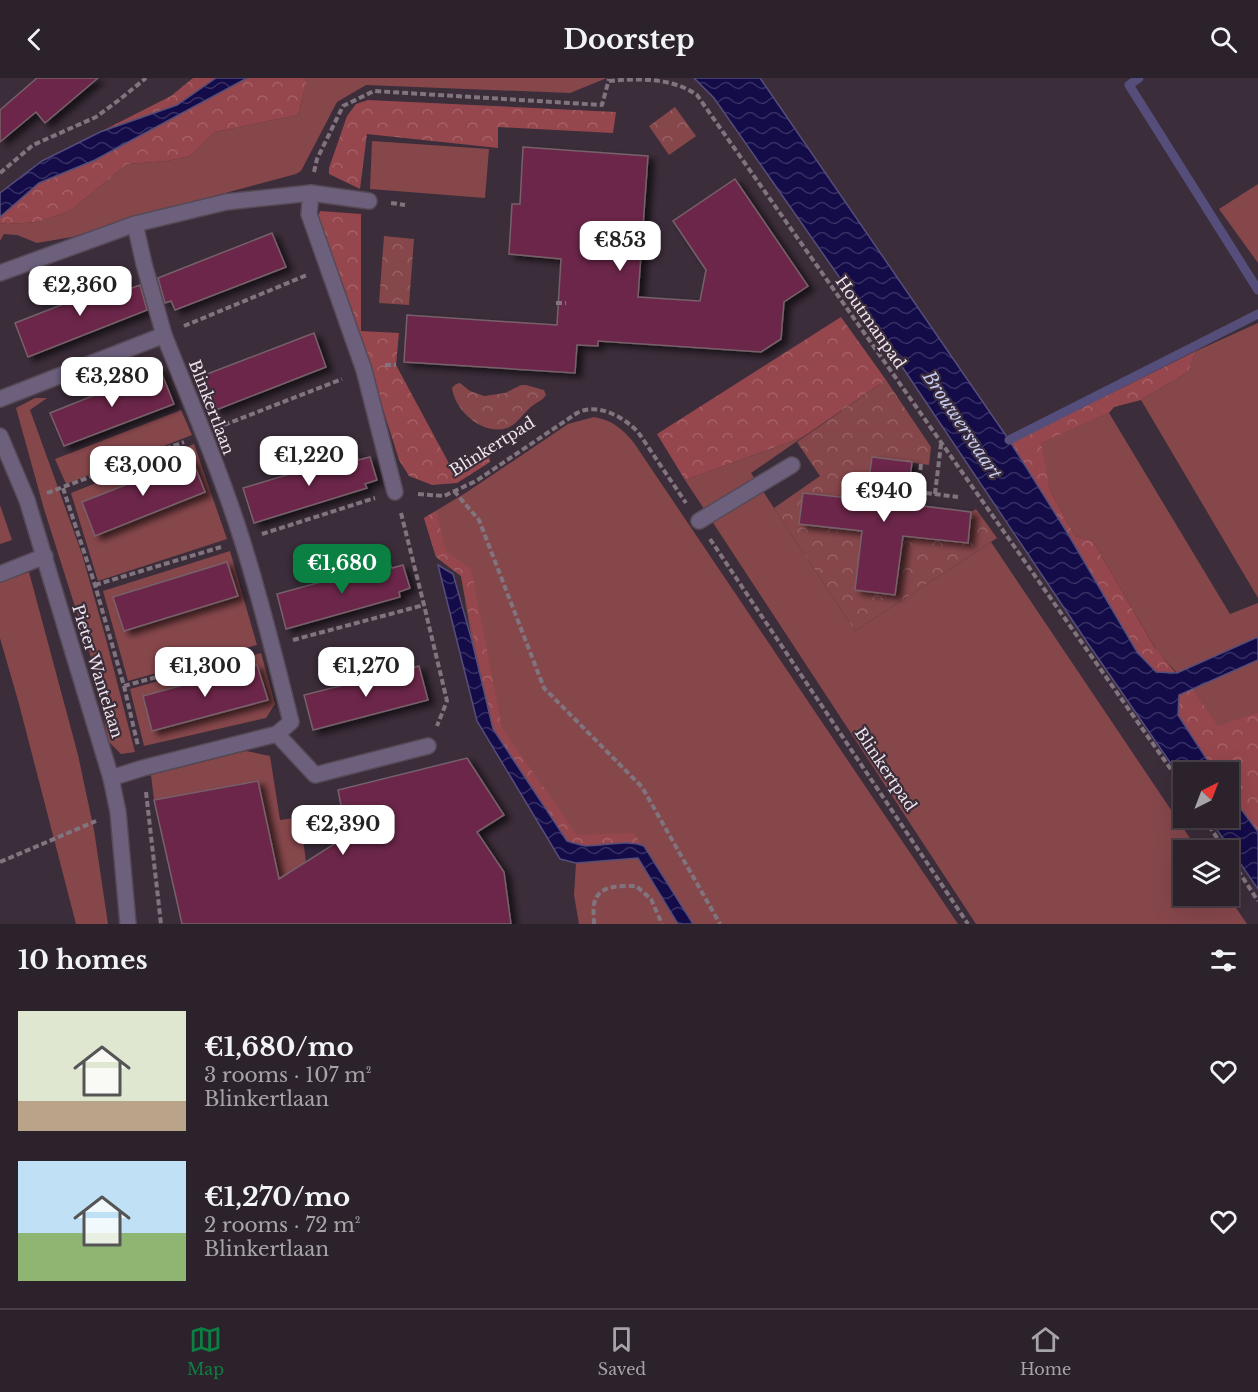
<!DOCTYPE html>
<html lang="en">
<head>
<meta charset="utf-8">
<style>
	:root { --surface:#2c222c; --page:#342a34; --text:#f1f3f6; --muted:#a6a4a9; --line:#483f48; --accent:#0b8043 }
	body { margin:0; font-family:"Libre Baskerville",serif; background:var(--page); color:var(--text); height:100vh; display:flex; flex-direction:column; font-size:22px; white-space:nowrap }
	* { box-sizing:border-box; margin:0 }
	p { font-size:20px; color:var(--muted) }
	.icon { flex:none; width:33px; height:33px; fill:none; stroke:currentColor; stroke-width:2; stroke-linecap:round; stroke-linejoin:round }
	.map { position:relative; height:846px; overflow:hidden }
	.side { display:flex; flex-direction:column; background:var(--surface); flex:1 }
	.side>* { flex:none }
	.needle { width:39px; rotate:42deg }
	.buttons { position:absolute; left:1173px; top:684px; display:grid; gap:12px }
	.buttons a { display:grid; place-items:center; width:66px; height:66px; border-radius:0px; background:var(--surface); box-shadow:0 6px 24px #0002,0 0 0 2px var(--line); font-size:30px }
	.price { position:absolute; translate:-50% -51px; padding:0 14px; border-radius:12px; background:#fff; color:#222; font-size:20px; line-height:39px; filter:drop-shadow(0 2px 3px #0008) }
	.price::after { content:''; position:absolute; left:50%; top:36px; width:18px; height:14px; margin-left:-9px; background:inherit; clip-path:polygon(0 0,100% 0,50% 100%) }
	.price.current { background:var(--accent); color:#fff }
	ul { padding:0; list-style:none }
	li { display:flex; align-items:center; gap:18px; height:150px; padding:0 18px }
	li span { display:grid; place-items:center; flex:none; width:168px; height:120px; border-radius:0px; color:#555 }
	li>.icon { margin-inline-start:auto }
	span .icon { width:72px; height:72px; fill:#fffc; stroke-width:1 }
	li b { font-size:26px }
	h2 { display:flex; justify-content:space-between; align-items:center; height:72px; padding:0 18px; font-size:26px }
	header { display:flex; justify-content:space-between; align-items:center; height:78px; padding:0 18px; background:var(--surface); font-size:27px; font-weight:800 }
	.dock { display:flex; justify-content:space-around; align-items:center; height:84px; border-top:2px solid var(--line); background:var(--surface); font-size:16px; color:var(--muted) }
	.dock a { display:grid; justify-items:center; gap:3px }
	.dock .current { color:var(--accent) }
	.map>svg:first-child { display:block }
	.green { fill:#86474b }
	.forest { fill:url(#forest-crowns) }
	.park { fill:url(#park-crowns) }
	.water { fill:url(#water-waves); stroke:#554d7a; stroke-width:1.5 }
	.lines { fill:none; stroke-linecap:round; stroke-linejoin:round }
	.stream { stroke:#554d7a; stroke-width:9 }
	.building { fill:#6c2749; stroke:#76616a; stroke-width:1.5; filter:url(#shadow) }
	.service-casing { stroke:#574a56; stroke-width:18 }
	.pedestrian-casing { stroke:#574a56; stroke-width:18 }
	.minor-casing { stroke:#574a56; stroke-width:18 }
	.path { stroke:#80747f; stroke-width:4; stroke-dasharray:6 3; stroke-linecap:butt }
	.service { stroke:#6c607d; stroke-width:15 }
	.pedestrian { stroke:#6c607d; stroke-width:15 }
	.minor { stroke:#6c607d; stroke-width:15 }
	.labels { text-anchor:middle; stroke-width:4.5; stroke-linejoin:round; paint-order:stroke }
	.street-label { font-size:16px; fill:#ede4ec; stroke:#3b2d3a }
	.water-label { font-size:18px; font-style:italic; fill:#c6ccf3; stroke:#3b2d3a }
</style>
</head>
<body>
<header><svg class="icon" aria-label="back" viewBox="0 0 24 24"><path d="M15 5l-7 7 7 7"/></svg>Doorstep<svg class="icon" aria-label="search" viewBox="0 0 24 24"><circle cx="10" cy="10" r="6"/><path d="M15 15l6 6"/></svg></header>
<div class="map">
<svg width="1258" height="846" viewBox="0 0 1258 846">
	<defs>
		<pattern id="forest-crowns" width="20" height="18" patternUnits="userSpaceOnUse" patternTransform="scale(1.5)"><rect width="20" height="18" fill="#96474d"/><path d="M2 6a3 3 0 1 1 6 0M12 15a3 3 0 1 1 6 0" fill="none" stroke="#a56167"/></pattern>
		<pattern id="park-crowns" width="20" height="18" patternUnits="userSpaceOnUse" patternTransform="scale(1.5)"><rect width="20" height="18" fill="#86474b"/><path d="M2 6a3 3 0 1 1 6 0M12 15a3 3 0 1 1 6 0" fill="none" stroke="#976165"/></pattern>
		<pattern id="water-waves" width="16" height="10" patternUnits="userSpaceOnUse" patternTransform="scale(1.5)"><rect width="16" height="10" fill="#140c49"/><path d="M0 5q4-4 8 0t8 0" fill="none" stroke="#362f63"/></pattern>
		<filter id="shadow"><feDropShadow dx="6" dy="4" stdDeviation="3" flood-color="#0009"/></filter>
	</defs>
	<rect width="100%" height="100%" fill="#3b2d3a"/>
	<g class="green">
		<polygon points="303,0 607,0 570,15 366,7 337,24 301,93 296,96 166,131 72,159 37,165 17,157 4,156 0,163 0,145 8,146 38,144 70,133 127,86 167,83 190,78 215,54 298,37 307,3"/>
		<polygon points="372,63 489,71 485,120 370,111"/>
		<polygon points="1258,106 1258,185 1219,131"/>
		<polygon points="1258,245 1258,520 1141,322 1188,294 1196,273"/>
		<polygon points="35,320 47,320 30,332 82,476 106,561 135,674 121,676 108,663 96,595 44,431 16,330"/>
		<polygon points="181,332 192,357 66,406 55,381"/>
		<polygon points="1109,335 1230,536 1258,525 1258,559 1177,595 1157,573 1093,463 1075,458 1050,412 1040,365"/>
		<path d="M594,339C612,342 623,351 634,365L958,846H693L644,768H584L493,651L472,563L461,498L436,479L424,440L467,414L568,346Z"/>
		<polygon points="803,359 751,395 855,553 991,464 1198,772 1184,772 1184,818 1228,818 1247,846 976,846 685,402"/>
		<polygon points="194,366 227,461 98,503 71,415"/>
		<polygon points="0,427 12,462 0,466"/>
		<polygon points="230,473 257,567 128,603 103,513"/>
		<polygon points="29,494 78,677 94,752 108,846 76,846 19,626 0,560 0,504"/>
		<polygon points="261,575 275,626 266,640 144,668 130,611"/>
		<polygon points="1258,582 1258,634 1218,649 1192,610"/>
		<polygon points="246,673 270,678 280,742 300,739 306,784 279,801 258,703 154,722 151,697"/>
		<polygon points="638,780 678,846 579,846 574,817 576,785"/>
	</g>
	<g class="forest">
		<polygon points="193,0 216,0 177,27 100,54 171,18"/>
		<polygon points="247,0 303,0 307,3 298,37 215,54 190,78 167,83 127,86 70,133 38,144 8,146 0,145 0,139 39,105 95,82"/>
		<polygon points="368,22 616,34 613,55 498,49 498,70 367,56 360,111 329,96 329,90 347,38 356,26"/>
		<polygon points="320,133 361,136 361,253 399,255 396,287 452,391 489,379 490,384 457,405 432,407 409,398 399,382 352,232 318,139"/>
		<polygon points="841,239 886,302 803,359 685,402 657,356"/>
		<polygon points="1196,273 1188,294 1141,322 1114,329 1109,335 1041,365 1050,412 1075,458 1093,463 1155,570 1175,594 1157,594 1137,574 1068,456 1011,365"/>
		<polygon points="436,433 446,473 471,491 502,650 577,757 635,755 640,766 584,768 567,763 493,651 461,498 436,479 424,440"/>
		<polygon points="1192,610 1218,648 1258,634 1258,754 1229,715 1228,694 1215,694 1178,637 1179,617"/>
	</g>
	<g class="park">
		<polygon points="675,29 696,58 669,77 649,48"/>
		<polygon points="384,158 414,161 409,227 379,225"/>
		<polygon points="886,302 931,369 929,387 872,379 855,512 895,517 904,453 927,461 967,465 971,434 976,431 997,460 855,553 774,430 820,398 797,364"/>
		<path d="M460,305L470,313L484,318L505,315L521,307H526L544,312L546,317C542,323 537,324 532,328C523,335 518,346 507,350C483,358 455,333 452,310L456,306Z"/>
	</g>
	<g class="water">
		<polygon points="216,0 247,0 95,82 39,105 0,139 0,115 42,83 100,54 177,27"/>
		<polygon points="694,0 760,0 1009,362 1068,456 1137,574 1156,594 1177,595 1258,559 1258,582 1179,617 1178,637 1215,694 1184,694 1183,703 1087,564 905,293 714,20"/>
		<path d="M438,487L453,496L472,563L493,651L567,763C573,765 580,767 586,768C603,768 628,761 644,768L693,846H678L638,780L576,785L560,781L477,643Z"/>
		<polygon points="1229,715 1258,754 1258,811 1209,740 1228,740"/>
	</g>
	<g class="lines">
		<g class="stream">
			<polyline points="1139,0 1129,7 1258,212"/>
			<polyline points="1009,362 1258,236"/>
		</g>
	</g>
	<g class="building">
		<polygon points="37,0 98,0 45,45 36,34 0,64 0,32"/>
		<polygon points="523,69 648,78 638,219 700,223 706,192 673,143 735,101 808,208 784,224 781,261 761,274 598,263 598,268 577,267 575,295 404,284 407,237 557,247 561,181 509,176 512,126 520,126"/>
		<polygon points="272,155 286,189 175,232 171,223 165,225 158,200"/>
		<polygon points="125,202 129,211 140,207 147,232 28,279 15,245"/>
		<polygon points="314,255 326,289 216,332 202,298"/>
		<polygon points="160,291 174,326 64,368 50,335"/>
		<polygon points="357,376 358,382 370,379 377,402 365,406 367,410 254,445 243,410"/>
		<polygon points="872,379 912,384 907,426 971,434 968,465 903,458 895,517 855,512 862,453 799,446 803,415 866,422"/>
		<polygon points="192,381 205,414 95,458 82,424"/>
		<polygon points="227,484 238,518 124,553 113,519"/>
		<polygon points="390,485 392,490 403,487 410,510 399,514 400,519 286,551 277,516"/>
		<polygon points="257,587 268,622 152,653 143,618"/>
		<polygon points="419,588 428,622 313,652 304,617"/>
		<polygon points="467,680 504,737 477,754 504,794 511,846 182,846 154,722 258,703 279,801 347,758 338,712"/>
	</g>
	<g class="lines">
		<g class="service-casing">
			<g id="service">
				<polyline points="311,115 369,123"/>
				<polyline points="135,146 144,186 164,257"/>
				<polyline points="699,443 792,387"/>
				<polyline points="277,656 315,697 428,668"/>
			</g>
		</g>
		<g class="pedestrian-casing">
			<polyline id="pedestrian" points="0,195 135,146 226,124 311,115 309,136 364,292 395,414"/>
		</g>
		<g class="minor-casing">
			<g id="minor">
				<path d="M0,321L164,257C191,325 220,392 242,462C261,522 276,583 291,644L277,656L143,690L111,700"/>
				<polyline points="0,358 27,422 111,700 118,734 128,846"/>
				<polyline points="0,496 45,478"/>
			</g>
		</g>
		<g class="path">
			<path d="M609,3C639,0 673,0 697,17L1184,710"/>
			<polyline points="314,94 317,81 343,28 374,13 602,27 609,1"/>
			<polyline points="0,95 33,67 96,39 119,22 146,0"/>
			<polyline points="391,125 405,127"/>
			<polyline points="556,225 566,225"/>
			<polyline points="184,248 307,197"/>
			<polyline points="385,287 396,287"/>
			<polyline points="224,347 342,301"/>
			<polyline points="921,386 918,414 958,419"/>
			<polyline points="63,410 95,507 124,608 138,668"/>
			<polyline points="454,413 479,442 544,610 642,709 720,846"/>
			<polyline points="47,415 184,364"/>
			<path d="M418,416L444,418L476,403L577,335C597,324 624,339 638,354L686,425"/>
			<polyline points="935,416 941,366"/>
			<polyline points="922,429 924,415"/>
			<polyline points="401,435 424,527 447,623 437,648"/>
			<polyline points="262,456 375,420"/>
			<polyline points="710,461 968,846"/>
			<polyline points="95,507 221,469"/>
			<polyline points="293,562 424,527"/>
			<polyline points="124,608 251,573"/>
			<polyline points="146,714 161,846"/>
			<polyline points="1204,740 1225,772"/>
			<polyline points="1228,777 1258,823"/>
			<polyline points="0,784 96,743"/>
			<path d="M594,846C594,840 593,832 594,826C598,806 620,808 636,808L651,821L662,846"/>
		</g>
		<use href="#service" class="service"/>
		<use href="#pedestrian" class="pedestrian"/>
		<use href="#minor" class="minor"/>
	</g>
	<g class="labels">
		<g class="street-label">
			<text transform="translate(871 244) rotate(55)" y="6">Houtmanpad</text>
			<text transform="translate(212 329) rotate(69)" y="6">Blinkertlaan</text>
			<text transform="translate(492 368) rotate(-32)" y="6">Blinkertpad</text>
			<text transform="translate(98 593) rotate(73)" y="6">Pieter Wantelaan</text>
			<text transform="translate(886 691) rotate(56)" y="6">Blinkertpad</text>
		</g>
		<g class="water-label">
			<text transform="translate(962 347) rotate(56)" y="6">Brouwersvaart</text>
		</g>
	</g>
</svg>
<div class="buttons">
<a><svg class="needle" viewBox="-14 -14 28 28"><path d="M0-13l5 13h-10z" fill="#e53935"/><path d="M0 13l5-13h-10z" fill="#a6a4a9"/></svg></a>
<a><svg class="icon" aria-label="layers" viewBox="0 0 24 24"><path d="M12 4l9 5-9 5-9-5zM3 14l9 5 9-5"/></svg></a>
</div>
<b class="price" style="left:620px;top:194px">€853</b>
<b class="price" style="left:80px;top:239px">€2,360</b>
<b class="price" style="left:112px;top:330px">€3,280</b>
<b class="price" style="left:309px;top:409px">€1,220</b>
<b class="price" style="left:143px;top:419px">€3,000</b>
<b class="price" style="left:884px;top:445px">€940</b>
<b class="price current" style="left:342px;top:517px">€1,680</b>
<b class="price" style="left:205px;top:620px">€1,300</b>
<b class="price" style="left:366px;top:620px">€1,270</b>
<b class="price" style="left:343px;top:778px">€2,390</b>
</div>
<section class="side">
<h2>10 homes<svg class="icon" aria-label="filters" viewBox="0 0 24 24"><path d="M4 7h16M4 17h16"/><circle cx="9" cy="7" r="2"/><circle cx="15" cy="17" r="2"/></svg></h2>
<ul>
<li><span style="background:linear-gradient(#dfe7d0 75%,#b9a48a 0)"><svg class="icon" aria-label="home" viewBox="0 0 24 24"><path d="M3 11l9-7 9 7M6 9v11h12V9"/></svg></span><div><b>€1,680/mo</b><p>3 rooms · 107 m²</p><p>Blinkertlaan</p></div><svg class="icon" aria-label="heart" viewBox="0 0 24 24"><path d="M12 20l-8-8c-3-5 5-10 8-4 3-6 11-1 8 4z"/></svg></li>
<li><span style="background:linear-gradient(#bfe0f5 60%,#8fb573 0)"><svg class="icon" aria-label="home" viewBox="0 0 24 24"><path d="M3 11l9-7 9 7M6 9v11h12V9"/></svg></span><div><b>€1,270/mo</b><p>2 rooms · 72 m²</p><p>Blinkertlaan</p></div><svg class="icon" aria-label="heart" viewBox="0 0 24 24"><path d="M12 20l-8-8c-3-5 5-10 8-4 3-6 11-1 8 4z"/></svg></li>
</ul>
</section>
<nav class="dock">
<a class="current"><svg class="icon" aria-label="map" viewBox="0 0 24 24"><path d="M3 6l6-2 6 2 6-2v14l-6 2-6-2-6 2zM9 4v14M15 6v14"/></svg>Map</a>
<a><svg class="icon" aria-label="saved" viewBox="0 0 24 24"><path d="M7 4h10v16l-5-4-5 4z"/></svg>Saved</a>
<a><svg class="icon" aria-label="home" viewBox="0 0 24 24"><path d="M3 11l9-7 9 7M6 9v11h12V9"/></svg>Home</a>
</nav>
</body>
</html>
